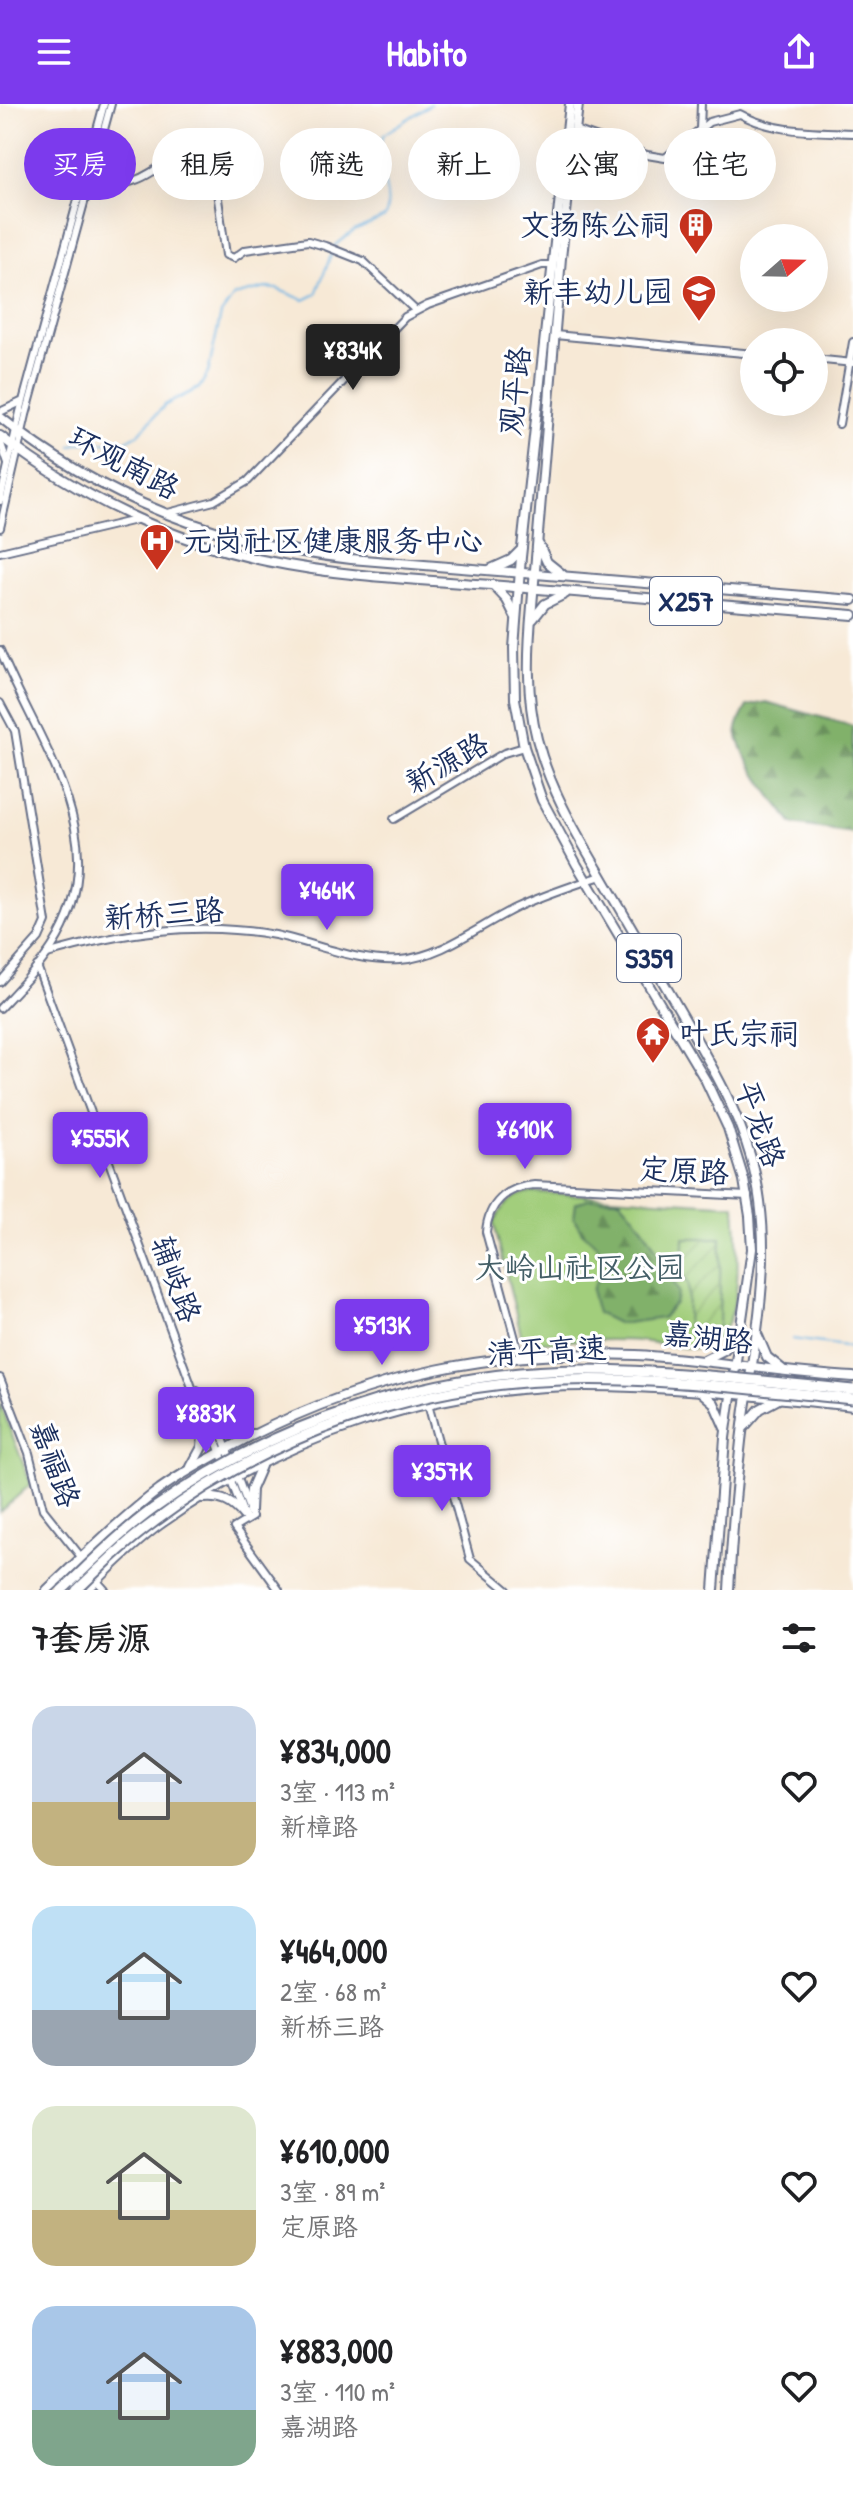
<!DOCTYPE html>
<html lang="zh">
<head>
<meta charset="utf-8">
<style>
	:root { --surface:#fff; --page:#f2f2f2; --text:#202124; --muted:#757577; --accent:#7c3aed }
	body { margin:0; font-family:"Patrick Hand","LXGW WenKai TC",sans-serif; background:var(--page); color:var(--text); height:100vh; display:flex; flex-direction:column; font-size:30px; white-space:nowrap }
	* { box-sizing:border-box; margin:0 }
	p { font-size:26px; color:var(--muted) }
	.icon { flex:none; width:44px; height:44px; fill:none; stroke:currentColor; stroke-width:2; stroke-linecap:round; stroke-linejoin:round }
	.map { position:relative; height:1486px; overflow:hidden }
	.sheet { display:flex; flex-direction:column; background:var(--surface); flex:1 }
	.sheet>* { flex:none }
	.guide { position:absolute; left:24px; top:24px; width:806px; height:72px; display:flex; gap:16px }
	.needle { width:52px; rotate:70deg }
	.controls { position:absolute; left:740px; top:120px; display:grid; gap:16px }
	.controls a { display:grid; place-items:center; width:88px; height:88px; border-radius:50%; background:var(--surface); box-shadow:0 8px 32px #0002; font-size:40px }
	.price { position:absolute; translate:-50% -68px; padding:0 18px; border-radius:8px; background:var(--accent); color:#fff; font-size:26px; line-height:52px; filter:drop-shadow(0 2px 4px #0008) }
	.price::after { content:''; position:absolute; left:50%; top:48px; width:24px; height:18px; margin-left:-12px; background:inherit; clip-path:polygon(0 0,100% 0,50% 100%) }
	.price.on { background:#222; color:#fff }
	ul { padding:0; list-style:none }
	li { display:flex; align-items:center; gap:24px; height:200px; padding:0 32px }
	li span { display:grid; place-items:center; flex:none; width:224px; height:160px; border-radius:24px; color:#555 }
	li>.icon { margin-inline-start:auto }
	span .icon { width:96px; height:96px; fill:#fffc; stroke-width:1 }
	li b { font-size:34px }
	h2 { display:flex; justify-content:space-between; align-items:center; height:96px; padding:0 32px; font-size:34px }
	.tag { padding:0 28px; border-radius:36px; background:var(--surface); box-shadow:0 8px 32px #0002; font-size:28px; line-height:72px }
	.tag.on { background:var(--accent); color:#fff }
	header { display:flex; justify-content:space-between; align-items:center; height:104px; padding:0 32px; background:var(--accent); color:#fff; font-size:36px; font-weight:800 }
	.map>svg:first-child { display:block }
	.green { fill:#a2ce7b; stroke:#5e7e6c; stroke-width:2 }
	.forest { fill:url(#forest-firs); stroke:#4e7064; stroke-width:2 }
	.garden { fill:url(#garden-furrows); stroke:#5e7e6c; stroke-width:2 }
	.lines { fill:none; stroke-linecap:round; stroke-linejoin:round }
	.stream { stroke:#6bb3e3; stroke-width:2 }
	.minor-casing { stroke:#687088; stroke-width:10 }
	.major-casing { stroke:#687088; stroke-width:12 }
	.minor { stroke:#fff; stroke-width:6 }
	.major { stroke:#fff; stroke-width:8 }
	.highway-bridge-casing { stroke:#687088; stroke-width:13; stroke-linecap:butt }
	.highway-bridge { stroke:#fff; stroke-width:9 }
	.labels { text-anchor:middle; stroke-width:6; stroke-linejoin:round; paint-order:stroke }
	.shield { fill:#fff; stroke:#5f6d8e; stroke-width:2 }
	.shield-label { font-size:28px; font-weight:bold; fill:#1b2f5e }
	.poi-label { font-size:30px; fill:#1b2f5e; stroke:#fff; text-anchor:end }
	.street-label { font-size:30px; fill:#1b2f5e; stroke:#fff }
	.park-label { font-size:30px; fill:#445f67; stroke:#fff }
</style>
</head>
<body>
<header><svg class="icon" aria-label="menu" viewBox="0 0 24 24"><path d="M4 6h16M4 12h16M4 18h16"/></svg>Habito<svg class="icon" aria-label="share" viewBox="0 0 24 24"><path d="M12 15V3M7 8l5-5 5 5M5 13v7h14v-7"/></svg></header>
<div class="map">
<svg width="853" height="1486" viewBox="0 0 853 1486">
	<defs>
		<pattern id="forest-firs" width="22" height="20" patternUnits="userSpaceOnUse" patternTransform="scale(2)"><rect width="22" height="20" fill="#81b16b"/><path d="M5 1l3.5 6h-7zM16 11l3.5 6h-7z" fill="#69905b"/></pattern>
		<pattern id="garden-furrows" width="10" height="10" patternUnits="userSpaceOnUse" patternTransform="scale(2)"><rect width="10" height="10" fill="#a2ce7b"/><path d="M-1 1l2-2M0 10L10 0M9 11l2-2" fill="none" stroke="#8bb16d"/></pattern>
	</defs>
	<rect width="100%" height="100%" fill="#fff"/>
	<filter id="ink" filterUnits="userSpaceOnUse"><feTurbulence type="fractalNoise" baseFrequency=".0125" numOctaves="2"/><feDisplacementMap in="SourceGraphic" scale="16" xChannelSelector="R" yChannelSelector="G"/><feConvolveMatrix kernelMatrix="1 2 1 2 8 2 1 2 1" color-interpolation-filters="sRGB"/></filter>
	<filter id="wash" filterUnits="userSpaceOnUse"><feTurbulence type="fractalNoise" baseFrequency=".006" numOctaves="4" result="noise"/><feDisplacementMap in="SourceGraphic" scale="32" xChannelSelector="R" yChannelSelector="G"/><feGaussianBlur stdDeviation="1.8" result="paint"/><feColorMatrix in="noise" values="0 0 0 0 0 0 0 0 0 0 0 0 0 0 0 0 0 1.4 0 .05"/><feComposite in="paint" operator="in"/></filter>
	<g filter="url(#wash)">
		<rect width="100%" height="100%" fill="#f7e9d6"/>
		<g class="green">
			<path d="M533,1088L735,1101C737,1137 748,1225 706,1243C693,1248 655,1238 639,1237C601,1234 561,1238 523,1239L494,1120C502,1102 511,1090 533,1088Z"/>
			<polygon points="0,1299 31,1380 0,1408"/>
		</g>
		<g class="forest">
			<path d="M766,598L853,622V729L793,720C777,701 738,650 737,626C737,618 744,609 747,602Z"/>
			<path d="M588,1095H620C646,1123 662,1154 678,1189L675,1199L662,1214L619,1220L597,1209C588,1181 592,1182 609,1162L599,1151L597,1141L582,1128L574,1114L576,1099Z"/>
		</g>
		<polygon class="garden" points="684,1134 721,1134 719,1222 715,1227 687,1227 688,1180 683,1173"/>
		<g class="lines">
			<g class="stream">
				<path d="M71,342L78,339L123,338L139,329L165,301L199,284L208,269L221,210L234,192L266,184L277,185L304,196L316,190L335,141L354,127L385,113C395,86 370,57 384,30L431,0"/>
				<polyline points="792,1235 853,1243"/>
			</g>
		</g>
	</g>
	<g filter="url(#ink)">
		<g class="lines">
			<g class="minor-casing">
				<g id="minor">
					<polyline points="700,25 701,0"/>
					<path d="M575,26L647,51L665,54L709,18L740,10C774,29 815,27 853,29"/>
					<path d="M89,81C103,80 120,82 133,77C159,69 177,44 203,36L208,38L211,46L226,151L234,154L245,146L308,137L325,142L363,157L415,206"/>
					<polyline points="555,231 754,250"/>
					<polyline points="814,255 853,259"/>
					<polyline points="0,308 21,298"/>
					<polyline points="839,320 853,238"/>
					<polyline points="0,337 8,360"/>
					<polyline points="0,397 20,308 104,0"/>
					<polyline points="168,409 214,397 248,377 405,213 428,201 542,161 553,161"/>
					<polyline points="0,424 26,311 111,0"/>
					<polyline points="0,448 140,415"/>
					<path d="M0,546C39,643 120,738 52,843C37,866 18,885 0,904"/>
					<polyline points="0,599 15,627 46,818 39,834 0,878"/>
					<polyline points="394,715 504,649 524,643"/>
					<path d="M47,850C122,828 196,817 275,831C315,839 358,859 400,856C441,853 479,822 516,804C543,791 572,782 601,772"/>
					<polyline points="37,862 204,1316 216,1337 226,1363"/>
					<path d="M520,1253L486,1128C488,1100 506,1083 534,1081L748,1092"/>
					<polyline points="0,1274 29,1349 43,1405 82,1454"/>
					<polyline points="197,1287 215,1312 232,1359"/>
					<polyline points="428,1300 470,1455 507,1486"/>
					<polyline points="236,1369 252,1413 234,1424 279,1486"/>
					<polyline points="230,1374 243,1408"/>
					<polyline points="97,1477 105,1486"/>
				</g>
			</g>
			<g class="major-casing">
				<g id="major">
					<polyline points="570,0 521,453 514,544 515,595 524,643 542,696 577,761 706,977 728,1024 744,1076 750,1112 752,1145 725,1334 714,1486"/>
					<path d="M578,0L561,154L532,502C528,546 526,592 537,635C549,682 573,724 598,766C625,813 653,860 680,907C707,954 736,1001 751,1054C775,1138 758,1221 745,1305C737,1365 732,1426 729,1486"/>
					<path d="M0,313C100,394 223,441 351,455L853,496"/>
					<path d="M0,332C78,392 170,437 267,457C348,474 432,476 514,483C627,493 740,501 853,511"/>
					<polyline points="539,441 547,458 562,470"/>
					<polyline points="491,465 511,456 520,447"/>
					<polyline points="493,481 507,496 515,512"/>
					<polyline points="533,515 545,500 565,490"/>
					<polyline points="758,1232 767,1253 782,1265"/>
					<polyline points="704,1256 724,1246 739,1228"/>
					<polyline points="700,1287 714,1299 725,1324"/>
					<path d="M215,1312C224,1326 236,1332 253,1330"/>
					<polyline points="745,1322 760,1305 777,1296"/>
					<polyline points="191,1363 202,1343 204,1316"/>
					<path d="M203,1394C221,1392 233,1398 244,1412"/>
					<polyline points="250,1407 251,1385 261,1362"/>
					<path d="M47,1486C84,1452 120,1415 160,1385C188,1365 219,1349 249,1333C376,1269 494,1245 636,1251C709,1255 780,1269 853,1273"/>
					<path d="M87,1486C110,1464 133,1440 159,1421C282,1332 434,1282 586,1282C676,1282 764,1293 853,1302"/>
				</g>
			</g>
			<use href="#minor" class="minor"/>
			<use href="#major" class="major"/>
			<g class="highway-bridge-casing">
				<g id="highway-bridge">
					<path d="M62,1486C92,1458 120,1429 153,1405C275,1318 430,1267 580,1266C671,1266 762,1277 853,1286"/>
					<path d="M77,1486C102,1462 126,1438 154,1418C270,1330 417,1280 562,1276C659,1273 756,1286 853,1295"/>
				</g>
			</g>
			<use href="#highway-bridge" class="highway-bridge"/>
		</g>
	</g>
	<defs>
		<g id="building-pin" transform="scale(1.8)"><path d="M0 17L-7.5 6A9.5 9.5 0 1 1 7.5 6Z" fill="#c8321e" stroke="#fff"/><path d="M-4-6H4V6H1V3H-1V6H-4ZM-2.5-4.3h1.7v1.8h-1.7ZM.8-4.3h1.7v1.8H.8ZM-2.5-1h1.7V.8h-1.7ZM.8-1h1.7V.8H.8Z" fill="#fff"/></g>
		<g id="school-pin" transform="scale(1.8)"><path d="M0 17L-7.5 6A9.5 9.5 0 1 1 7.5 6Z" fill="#c8321e" stroke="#fff"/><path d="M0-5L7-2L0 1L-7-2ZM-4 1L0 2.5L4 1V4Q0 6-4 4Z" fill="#fff"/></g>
		<g id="hospital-pin" transform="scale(1.8)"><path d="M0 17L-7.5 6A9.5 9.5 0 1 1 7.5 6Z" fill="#c8321e" stroke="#fff"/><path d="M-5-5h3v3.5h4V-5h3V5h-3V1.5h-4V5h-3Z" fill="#fff"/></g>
		<g id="temple-pin" transform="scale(1.8)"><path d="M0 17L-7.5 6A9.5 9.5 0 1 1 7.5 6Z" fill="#c8321e" stroke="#fff"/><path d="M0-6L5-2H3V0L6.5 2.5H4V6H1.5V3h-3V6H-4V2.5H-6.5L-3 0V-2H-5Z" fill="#fff"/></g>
	</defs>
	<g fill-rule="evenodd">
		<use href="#building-pin" x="696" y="121"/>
		<use href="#school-pin" x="699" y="188"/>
		<use href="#hospital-pin" x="157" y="437"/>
		<use href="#temple-pin" x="653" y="930"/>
	</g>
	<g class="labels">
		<g class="shield">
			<rect x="650" y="473" width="72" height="48" rx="6"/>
			<rect x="617" y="830" width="64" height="48" rx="6"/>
		</g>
		<g class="shield-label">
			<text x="686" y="507">X257</text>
			<text x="649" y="864">S359</text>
		</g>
		<g class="poi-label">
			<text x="670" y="131">文扬陈公祠</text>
			<text x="673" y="198">新丰幼儿园</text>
			<text x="183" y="447" text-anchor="start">元岗社区健康服务中心</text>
			<text x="679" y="940" text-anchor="start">叶氏宗祠</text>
		</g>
		<g class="street-label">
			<text transform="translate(515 287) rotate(-84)" y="10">观平路</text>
			<text transform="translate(124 359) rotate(28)" y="10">环观南路</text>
			<text transform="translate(447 659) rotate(-30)" y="10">新源路</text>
			<text transform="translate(164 810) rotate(-4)" y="10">新桥三路</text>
			<text transform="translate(760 1020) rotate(70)" y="10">平龙路</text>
			<text transform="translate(684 1067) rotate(3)" y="10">定原路</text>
			<text transform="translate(176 1175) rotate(70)" y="10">辅岐路</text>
			<text transform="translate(708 1234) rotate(6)" y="10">嘉湖路</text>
			<text transform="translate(547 1247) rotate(-3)" y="10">清平高速</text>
			<text transform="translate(55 1360) rotate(70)" y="10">嘉福路</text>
		</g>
		<g class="park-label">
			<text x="580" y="1174">大岭山社区公园</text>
		</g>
	</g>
</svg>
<div class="controls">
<a><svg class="needle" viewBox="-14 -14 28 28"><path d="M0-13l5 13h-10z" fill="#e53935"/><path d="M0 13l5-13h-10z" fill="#757577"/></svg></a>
<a><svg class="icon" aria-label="locate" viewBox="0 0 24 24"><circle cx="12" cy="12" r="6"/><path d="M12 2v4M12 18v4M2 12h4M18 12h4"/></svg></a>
</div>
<b class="price on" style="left:353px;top:288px">¥834K</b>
<b class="price" style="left:327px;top:828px">¥464K</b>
<b class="price" style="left:525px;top:1067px">¥610K</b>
<b class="price" style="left:100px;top:1076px">¥555K</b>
<b class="price" style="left:382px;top:1263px">¥513K</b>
<b class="price" style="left:206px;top:1351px">¥883K</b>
<b class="price" style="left:442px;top:1409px">¥357K</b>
<div class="guide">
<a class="tag on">买房</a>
<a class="tag">租房</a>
<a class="tag">筛选</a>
<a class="tag">新上</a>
<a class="tag">公寓</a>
<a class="tag">住宅</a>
</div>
</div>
<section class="sheet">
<h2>7套房源<svg class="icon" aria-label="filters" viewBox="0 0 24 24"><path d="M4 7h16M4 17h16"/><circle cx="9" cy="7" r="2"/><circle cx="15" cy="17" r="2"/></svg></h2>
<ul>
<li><span style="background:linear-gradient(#c9d6e8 60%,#c2b280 0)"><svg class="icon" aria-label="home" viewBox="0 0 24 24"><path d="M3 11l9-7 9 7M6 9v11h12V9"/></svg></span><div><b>¥834,000</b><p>3室 · 113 m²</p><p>新樟路</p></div><svg class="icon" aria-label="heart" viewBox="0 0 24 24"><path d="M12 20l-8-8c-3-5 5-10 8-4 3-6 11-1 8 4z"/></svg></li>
<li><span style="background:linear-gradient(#bfe0f5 65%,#9aa5b1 0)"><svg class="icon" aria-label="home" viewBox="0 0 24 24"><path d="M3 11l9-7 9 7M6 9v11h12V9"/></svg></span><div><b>¥464,000</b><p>2室 · 68 m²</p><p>新桥三路</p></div><svg class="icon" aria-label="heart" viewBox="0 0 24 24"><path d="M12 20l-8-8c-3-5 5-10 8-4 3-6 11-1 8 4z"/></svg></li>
<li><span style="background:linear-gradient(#dfe7d0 65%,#c2b280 0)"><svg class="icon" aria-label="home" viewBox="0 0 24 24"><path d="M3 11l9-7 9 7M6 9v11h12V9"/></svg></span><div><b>¥610,000</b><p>3室 · 89 m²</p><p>定原路</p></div><svg class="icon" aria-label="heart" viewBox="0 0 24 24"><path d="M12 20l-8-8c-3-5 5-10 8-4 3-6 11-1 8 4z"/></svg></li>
<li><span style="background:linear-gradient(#a9c7e8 65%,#7fa58c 0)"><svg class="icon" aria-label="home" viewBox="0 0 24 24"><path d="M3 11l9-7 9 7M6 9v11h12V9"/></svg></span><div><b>¥883,000</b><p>3室 · 110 m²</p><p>嘉湖路</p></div><svg class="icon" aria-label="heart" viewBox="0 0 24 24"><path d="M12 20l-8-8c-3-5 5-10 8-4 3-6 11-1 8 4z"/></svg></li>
</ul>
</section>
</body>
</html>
